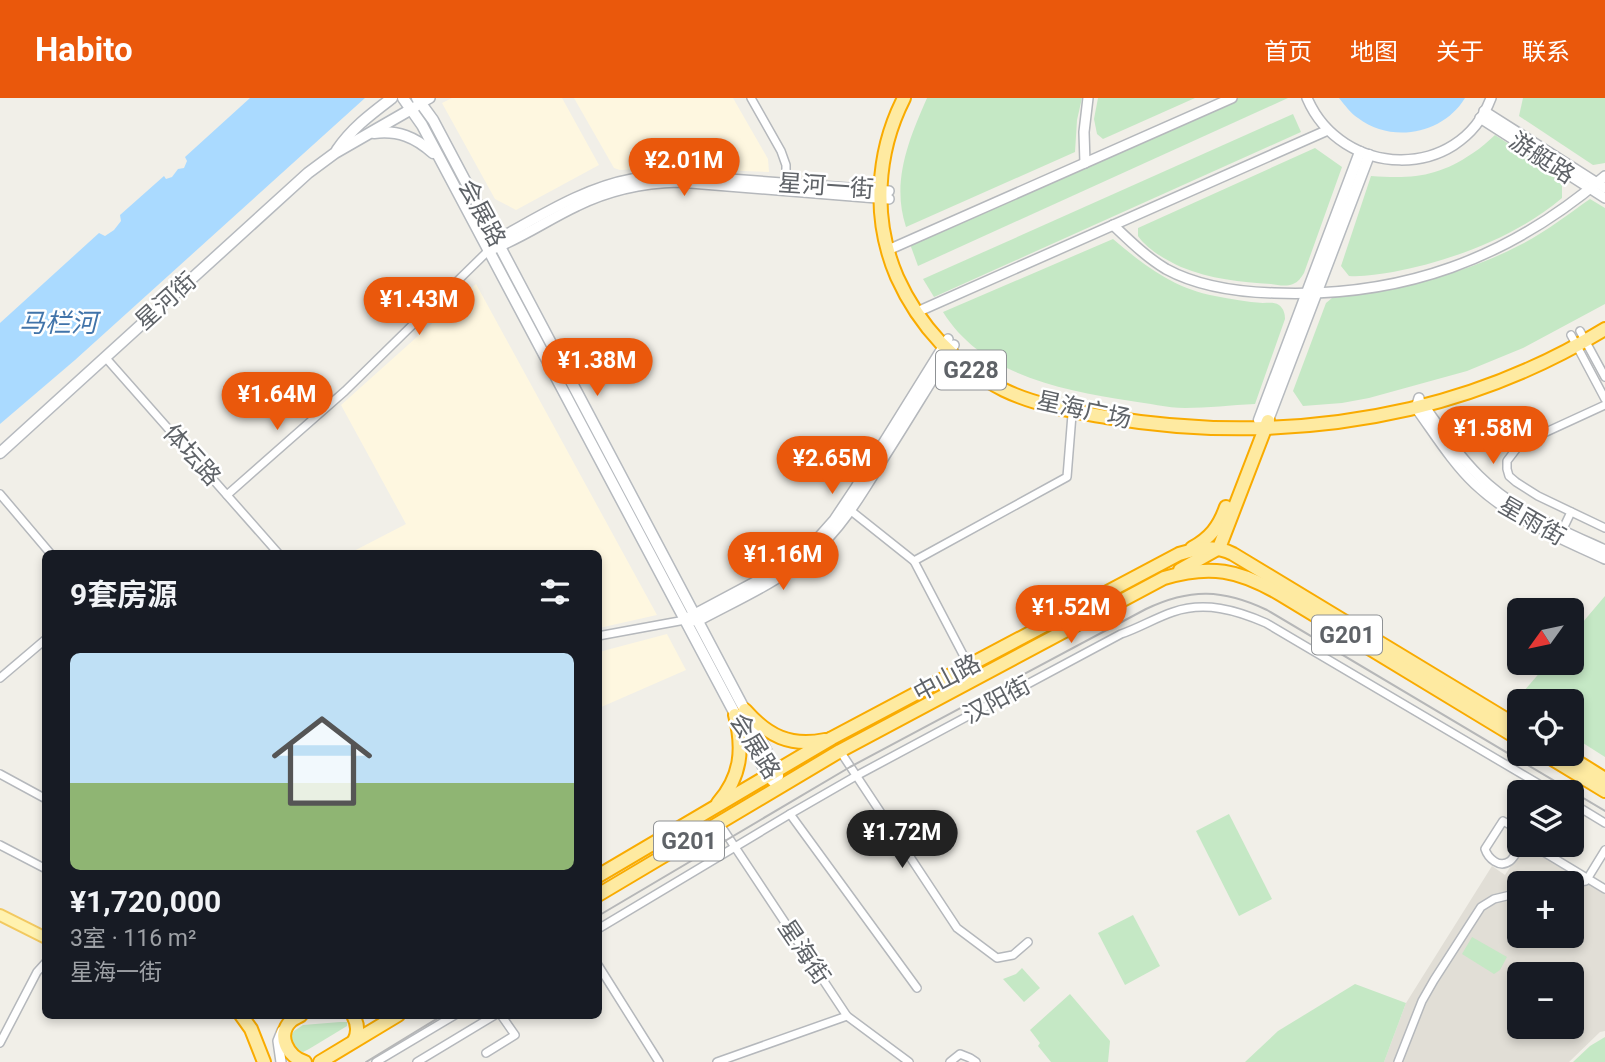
<!DOCTYPE html>
<html lang="zh">
<head>
<meta charset="utf-8">
<style>
	:root { --surface:#171b24; --page:#242831; --text:#f1f3f6; --muted:#9ea1a6; --line:#363941; --accent:#ea580c }
	body { margin:0; font-family:Roboto,"Noto Sans SC",sans-serif; background:var(--page); color:var(--text); height:100vh; display:flex; flex-direction:column; font-size:26px; white-space:nowrap }
	* { box-sizing:border-box; margin:0 }
	p { font-size:23px; color:var(--muted) }
	.icon { flex:none; width:38px; height:38px; fill:none; stroke:currentColor; stroke-width:2; stroke-linecap:round; stroke-linejoin:round }
	.map { position:relative; flex:1; overflow:hidden }
	.side { position:absolute; left:42px; top:452px; width:560px; height:469px; display:flex; flex-direction:column; background:var(--surface); border-radius:10px; box-shadow:0 4px 10px #0003 }
	.side>* { flex:none }
	.needle { width:46px; rotate:237deg }
	.buttons { position:absolute; left:1507px; top:500px; display:grid; gap:14px }
	.buttons a { display:grid; place-items:center; width:77px; height:77px; border-radius:10px; background:var(--surface); box-shadow:0 4px 10px #0003; font-size:35px }
	.price { position:absolute; translate:-50% -60px; padding:0 16px; border-radius:24px; background:var(--accent); color:#fff; font-size:23px; line-height:46px; filter:drop-shadow(0 2px 4px #0008) }
	.price::after { content:''; position:absolute; left:50%; top:42px; width:21px; height:16px; margin-left:-10px; background:inherit; clip-path:polygon(0 0,100% 0,50% 100%) }
	.price.current { background:#222; color:#fff }
	ul { padding:0; list-style:none }
	li { display:grid; align-content:center; gap:14px; height:371px; padding:0 28px }
	li+li { border-top:2px solid var(--line) }
	li span { display:grid; place-items:center; height:217px; border-radius:10px; color:#555 }
	li>.icon { margin-inline-start:auto }
	span .icon { width:126px; height:126px; fill:#fffc; stroke-width:1 }
	li b { font-size:30px }
	h2 { display:flex; justify-content:space-between; align-items:center; height:84px; padding:0 28px; font-size:30px }
	header { display:flex; align-items:center; gap:42px; box-sizing:border-box; height:98px; padding:0 35px; background:var(--accent); color:#fff }
	header strong { font-size:33px }
	nav { display:flex; gap:38px; margin-inline-start:auto; font-size:24px }
	.map>svg:first-child { display:block }
	.commercial { fill:#fef7e0 }
	.education { fill:#e1ded6; fill-rule:evenodd }
	.green { fill:#c5e8c5 }
	.water { fill:#aadaff }
	.lines { fill:none; stroke-linecap:round; stroke-linejoin:round }
	.minor-casing { stroke:#b5b8bc; stroke-width:10 }
	.tertiary-casing { stroke:#b5b8bc; stroke-width:12 }
	.secondary-casing { stroke:#b6babf; stroke-width:13 }
	.primary-casing { stroke:#f2c960; stroke-width:14 }
	.trunk-casing { stroke:#f9ab00; stroke-width:16 }
	.minor { stroke:#fff; stroke-width:7 }
	.tertiary { stroke:#fff; stroke-width:9 }
	.secondary { stroke:#fff; stroke-width:10 }
	.primary { stroke:#fff2af; stroke-width:10 }
	.trunk { stroke:#feeaa1; stroke-width:12 }
	.tram { stroke:#b6b7b8; stroke-width:2 }
	.labels { text-anchor:middle; stroke-width:5; stroke-linejoin:round; paint-order:stroke }
	.shield { fill:#fff; stroke:#8f9295; stroke-width:2 }
	.shield-label { font-size:23px; font-weight:bold; fill:#5f6368 }
	.street-label { font-size:24px; fill:#5f6368; stroke:#fff }
	.water-label { font-size:26px; font-style:italic; fill:#4174aa; stroke:#fff }
</style>
</head>
<body>
<header>
<strong>Habito</strong>
<nav><a>首页</a><a>地图</a><a>关于</a><a>联系</a></nav>
</header>
<div class="map">
<svg width="1605" height="964" viewBox="0 0 1605 964">
	<rect width="100%" height="100%" fill="#f1efe8"/>
	<g class="commercial">
		<polygon points="452,0 562,0 599,67 516,112 495,101 442,5"/>
		<polygon points="574,0 733,0 768,61 769,74 660,70 620,72 614,70"/>
		<polygon points="476,186 657,517 599,530 598,455 350,455 406,426 341,307"/>
		<polygon points="667,536 686,572 599,610 599,554"/>
	</g>
	<path class="education" d="M1527,749L1605,794V933L1600,934L1569,964H1384L1406,905L1492,768L1505,777L1521,752ZM1519,786H1572V838H1519ZM1519,877H1572V929H1519Z"/>
	<g class="green">
		<path d="M927,0H1082L1077,22L1075,54L906,129C891,84 909,41 927,0Z"/>
		<polygon points="1098,0 1195,0 1103,41 1097,36 1094,21"/>
		<polygon points="1237,0 1288,0 918,168 910,146"/>
		<polygon points="1523,0 1605,0 1605,65 1593,67 1519,18"/>
		<polygon points="1293,16 1301,34 934,199 923,181"/>
		<path d="M1495,37L1562,81V100C1516,139 1451,163 1393,174C1378,176 1364,179 1349,178L1341,168L1371,78C1412,81 1438,79 1473,55C1481,50 1488,43 1495,37Z"/>
		<path d="M1315,50L1342,69L1304,175C1301,180 1298,184 1293,186C1286,189 1278,187 1271,186C1241,184 1210,181 1181,169C1166,162 1148,152 1138,138V130Z"/>
		<path d="M1590,101L1605,110V206L1523,250L1467,273L1369,300L1342,305L1303,308L1293,293L1326,205L1332,200C1396,191 1460,178 1518,148C1543,136 1567,117 1590,101Z"/>
		<path d="M1113,141C1145,168 1173,190 1215,198C1231,201 1247,204 1263,205C1269,205 1274,204 1279,207C1284,211 1285,216 1285,221L1255,306C1231,307 1208,310 1185,310C1167,310 1148,305 1131,303C1062,292 983,278 943,214Z"/>
		<polygon points="1605,498 1605,659 1572,638 1572,604 1526,604 1530,598 1524,593 1548,565 1572,565 1572,537"/>
		<polygon points="1229,716 1272,801 1239,818 1196,733"/>
		<polygon points="1133,817 1160,868 1125,887 1098,835"/>
		<polygon points="1472,839 1507,859 1500,872 1494,876 1462,856"/>
		<polygon points="1022,870 1040,890 1024,904 1003,881 1016,876"/>
		<polygon points="1355,886 1406,905 1384,964 1245,964 1278,933"/>
		<polygon points="1070,896 1110,943 1108,964 1051,964 1038,948 1040,945 1030,932"/>
		<polygon points="340,924 347,924 347,928 309,951 303,954 294,952 289,940 294,933 303,927"/>
		<polygon points="1605,939 1605,964 1573,964 1590,948"/>
	</g>
	<g class="water">
		<polygon points="250,0 365,0 75,262 0,326 0,225 99,135 105,138 114,132 121,123 120,117 164,78 166,81 172,79 178,71 184,70 187,63 185,59"/>
		<path d="M1339,0H1465C1443,36 1392,46 1358,20C1350,15 1345,7 1339,0Z"/>
	</g>
	<g class="lines">
		<g class="minor-casing">
			<g id="minor">
				<polyline points="751,0 781,53 786,67 786,85"/>
				<polyline points="1580,233 1605,279"/>
				<polyline points="1571,237 1605,301"/>
				<polyline points="105,259 278,455"/>
				<polyline points="1605,307 1520,346 1507,363 1507,371 1509,378 1516,384 1538,398 1605,430"/>
				<polyline points="0,396 50,455"/>
				<polyline points="227,397 345,293 488,153"/>
				<polyline points="850,412 914,463 969,568"/>
				<polyline points="1561,435 1571,414"/>
				<polyline points="914,463 1067,379 1073,304"/>
				<polyline points="598,538 685,522"/>
				<polyline points="0,580 46,541"/>
				<polyline points="840,653 957,830 997,860 1013,857 1028,844"/>
				<polyline points="0,676 46,701"/>
				<polyline points="1572,705 1605,725"/>
				<polyline points="790,716 917,890"/>
				<polyline points="719,725 847,918 909,964"/>
				<path d="M1519,732L1503,723L1485,751C1488,760 1499,771 1510,763C1514,760 1518,752 1521,747"/>
				<polyline points="0,747 46,771"/>
				<polyline points="1532,747 1605,791"/>
				<polyline points="1565,786 1586,783 1605,752"/>
				<path d="M598,831L790,716L856,678L1121,536C1139,530 1155,520 1173,514C1205,503 1236,512 1266,525L1554,695"/>
				<polyline points="598,867 659,964"/>
				<polyline points="0,945 37,874 46,864"/>
				<polyline points="486,955 515,937 501,917"/>
				<polyline points="376,964 455,917"/>
				<polyline points="417,964 495,917"/>
				<polyline points="717,964 847,918"/>
				<polyline points="950,964 960,956 970,960 976,964"/>
				<polyline points="1398,964 1422,903 1434,882 1481,809 1494,801 1519,795"/>
			</g>
		</g>
		<g class="tertiary-casing">
			<g id="tertiary">
				<path d="M1307,0C1341,80 1459,85 1491,0"/>
				<polyline points="421,5 430,0"/>
				<polyline points="1484,13 1605,90"/>
				<polyline points="1480,20 1605,100"/>
				<polyline points="1085,65 1084,34 1088,0"/>
				<path d="M1113,127C1130,143 1146,159 1166,171C1199,189 1238,194 1274,195C1402,200 1508,161 1605,78"/>
				<path d="M493,151C522,140 549,121 577,108C609,92 643,85 678,84L889,101"/>
				<polyline points="888,152 1232,0"/>
				<path d="M488,153L496,142C539,119 583,90 632,81C646,78 661,77 676,77L889,93"/>
				<polyline points="917,214 1328,32"/>
				<path d="M1419,300L1416,310C1435,336 1452,364 1475,386C1512,421 1560,440 1605,461"/>
				<path d="M1422,305C1440,330 1457,356 1479,378C1514,413 1561,432 1605,452"/>
				<polyline points="689,519 768,477 803,453 818,440 834,422 856,389 948,241"/>
				<path d="M685,522L698,523C735,503 776,485 809,458C842,431 864,392 886,356C909,320 931,283 954,247"/>
				<polyline points="281,964 278,943 282,933"/>
			</g>
		</g>
		<g class="secondary-casing">
			<g id="secondary">
				<polyline points="403,0 422,27 768,678 779,689"/>
				<polyline points="417,0 433,22 777,673 778,678"/>
				<path d="M374,35C398,32 415,39 433,55"/>
				<path d="M337,52C352,30 371,16 392,0"/>
				<polyline points="1259,322 1360,54"/>
				<polyline points="1268,322 1369,57"/>
				<polyline points="0,355 308,75 335,55 415,9"/>
			</g>
		</g>
		<g class="primary-casing">
			<polyline id="primary" points="0,817 46,840"/>
		</g>
		<g class="trunk-casing">
			<g id="trunk">
				<path d="M904,0C876,55 872,121 897,179C919,228 956,268 1004,292C1035,307 1071,313 1106,319C1207,336 1310,334 1410,311C1478,295 1546,267 1605,231"/>
				<path d="M1192,450C1210,440 1219,429 1226,409"/>
				<polyline points="1180,472 1219,450 1268,323"/>
				<path d="M745,612C768,638 790,649 825,642"/>
				<polyline points="1544,656 1605,693"/>
				<polyline points="1565,656 1605,681"/>
				<path d="M718,705C741,679 744,651 735,617"/>
				<path d="M598,778L832,640L1179,456C1198,450 1215,447 1233,456L1519,629"/>
				<path d="M598,797L840,653L1164,480C1210,466 1239,472 1280,496L1519,641"/>
				<polyline points="241,917 251,931 264,964"/>
				<path d="M301,917C298,919 294,920 291,923C276,937 288,959 305,964"/>
				<path d="M353,917C358,926 359,934 354,943"/>
				<polyline points="320,964 398,917"/>
			</g>
		</g>
		<use href="#minor" class="minor"/>
		<use href="#tertiary" class="tertiary"/>
		<use href="#secondary" class="secondary"/>
		<use href="#primary" class="primary"/>
		<use href="#trunk" class="trunk"/>
		<g class="tram">
			<path d="M598,818L850,669L1146,511C1190,490 1223,491 1267,512L1605,713"/>
			<polyline points="366,964 443,917"/>
		</g>
	</g>
	<g class="labels">
		<g class="shield">
			<rect x="936" y="252.5" width="70" height="39" rx="5"/>
			<rect x="1312" y="517.5" width="70" height="39" rx="5"/>
			<rect x="654" y="723.5" width="70" height="39" rx="5"/>
		</g>
		<g class="shield-label">
			<text x="971" y="280">G228</text>
			<text x="1347" y="545">G201</text>
			<text x="689" y="751">G201</text>
		</g>
		<g class="street-label">
			<text transform="translate(1542 60) rotate(33)" y="8">游艇路</text>
			<text transform="translate(826 88) rotate(4)" y="8">星河一街</text>
			<text transform="translate(482 115) rotate(62)" y="8">会展路</text>
			<text transform="translate(166 203) rotate(-42)" y="8">星河街</text>
			<text transform="translate(1084 312) rotate(12)" y="8">星海广场</text>
			<text transform="translate(192 357) rotate(48)" y="8">体坛路</text>
			<text transform="translate(1532 423) rotate(30)" y="8">星雨街</text>
			<text transform="translate(947 580) rotate(-28)" y="8">中山路</text>
			<text transform="translate(997 602) rotate(-28)" y="8">汉阳街</text>
			<text transform="translate(755 648) rotate(58)" y="8">会展路</text>
			<text transform="translate(804 854) rotate(56)" y="8">星海街</text>
		</g>
		<g class="water-label">
			<text x="58" y="234">马栏河</text>
		</g>
	</g>
</svg>
<div class="buttons">
<a><svg class="needle" viewBox="-14 -14 28 28"><path d="M0-13l5 13h-10z" fill="#e53935"/><path d="M0 13l5-13h-10z" fill="#9ea1a6"/></svg></a>
<a><svg class="icon" aria-label="locate" viewBox="0 0 24 24"><circle cx="12" cy="12" r="6"/><path d="M12 2v4M12 18v4M2 12h4M18 12h4"/></svg></a>
<a><svg class="icon" aria-label="layers" viewBox="0 0 24 24"><path d="M12 4l9 5-9 5-9-5zM3 14l9 5 9-5"/></svg></a>
<a>+</a>
<a>−</a>
</div>
<b class="price" style="left:684px;top:100px">¥2.01M</b>
<b class="price" style="left:419px;top:239px">¥1.43M</b>
<b class="price" style="left:597px;top:300px">¥1.38M</b>
<b class="price" style="left:277px;top:334px">¥1.64M</b>
<b class="price" style="left:1493px;top:368px">¥1.58M</b>
<b class="price" style="left:832px;top:398px">¥2.65M</b>
<b class="price" style="left:783px;top:494px">¥1.16M</b>
<b class="price" style="left:1071px;top:547px">¥1.52M</b>
<b class="price current" style="left:902px;top:772px">¥1.72M</b>
<section class="side">
<h2>9套房源<svg class="icon" aria-label="filters" viewBox="0 0 24 24"><path d="M4 7h16M4 17h16"/><circle cx="9" cy="7" r="2"/><circle cx="15" cy="17" r="2"/></svg></h2>
<ul>
<li><span style="background:linear-gradient(#bfe0f5 60%,#8fb573 0)"><svg class="icon" aria-label="home" viewBox="0 0 24 24"><path d="M3 11l9-7 9 7M6 9v11h12V9"/></svg></span><div><b>¥1,720,000</b><p>3室 · 116 m²</p><p>星海一街</p></div></li>
</ul>
</section>
</div>
</body>
</html>
